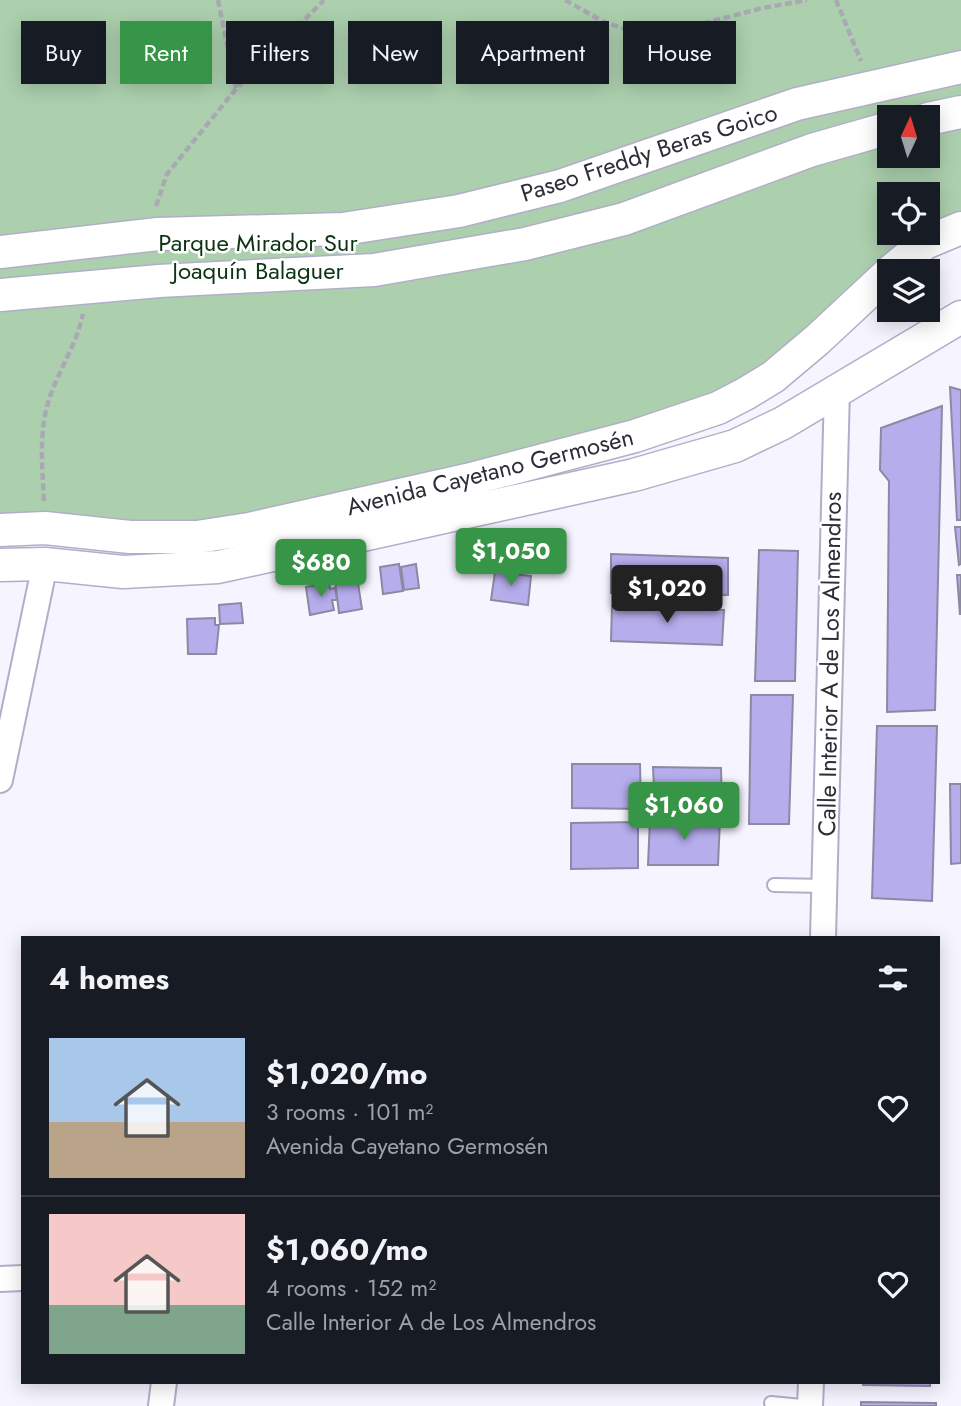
<!DOCTYPE html>
<html lang="en">
<head>
<meta charset="utf-8">
<style>
	:root { --surface:#171b24; --page:#242831; --text:#f1f3f6; --muted:#9ea1a6; --line:#363941; --accent:#379547 }
	body { margin:0; font-family:Jost,sans-serif; background:var(--page); color:var(--text); height:100vh; display:flex; flex-direction:column; font-size:26px; white-space:nowrap }
	* { box-sizing:border-box; margin:0 }
	p { font-size:23px; color:var(--muted) }
	.icon { flex:none; width:38px; height:38px; fill:none; stroke:currentColor; stroke-width:2; stroke-linecap:round; stroke-linejoin:round }
	.map { position:relative; flex:1; overflow:hidden }
	.panel { position:absolute; left:21px; top:936px; width:919px; height:448px; display:flex; flex-direction:column; background:var(--surface); border-radius:0px; box-shadow:0 4px 18px #0003 }
	.panel>* { flex:none }
	.top-card { position:absolute; left:21px; top:21px; width:920px; height:63px; display:flex; gap:14px }
	.needle { width:46px; rotate:4deg }
	.buttons { position:absolute; left:877px; top:105px; display:grid; gap:14px }
	.buttons a { display:grid; place-items:center; width:63px; height:63px; border-radius:0px; background:var(--surface); box-shadow:0 4px 18px #0003; font-size:35px }
	.price { position:absolute; translate:-50% -60px; padding:0 16px; border-radius:7px; background:var(--accent); color:#fff; font-size:23px; line-height:46px; filter:drop-shadow(0 2px 4px #0008) }
	.price::after { content:''; position:absolute; left:50%; top:42px; width:21px; height:16px; margin-left:-10px; background:inherit; clip-path:polygon(0 0,100% 0,50% 100%) }
	.price.selected { background:#222; color:#fff }
	ul { padding:0; list-style:none }
	li { display:flex; align-items:center; gap:21px; height:175px; padding:0 28px }
	li+li { border-top:2px solid var(--line) }
	li span { display:grid; place-items:center; flex:none; width:196px; height:140px; border-radius:0px; color:#555 }
	li>.icon { margin-inline-start:auto }
	span .icon { width:84px; height:84px; fill:#fffc; stroke-width:1 }
	li b { font-size:30px }
	h2 { display:flex; justify-content:space-between; align-items:center; height:84px; padding:0 28px; font-size:30px }
	.chip { padding:0 24px; border-radius:0px; background:var(--surface); box-shadow:0 4px 18px #0003; font-size:24px; line-height:63px }
	.chip.selected { background:var(--accent); color:#fff }
	.map>svg:first-child { display:block }
	.green { fill:#acd0ae; fill-rule:evenodd }
	.building { fill:#b6aded; stroke:#8c89a2; stroke-width:2 }
	.lines { fill:none; stroke-linecap:round; stroke-linejoin:round }
	.service-casing { stroke:#b1aec8; stroke-width:16 }
	.minor-casing { stroke:#b1aec8; stroke-width:28 }
	.tertiary-casing { stroke:#b1aec8; stroke-width:35 }
	.path { stroke:#a9a8b3; stroke-width:4.5; stroke-dasharray:7 3.5; stroke-linecap:butt }
	.service { stroke:#fff; stroke-width:12 }
	.minor { stroke:#fff; stroke-width:24 }
	.tertiary { stroke:#fff; stroke-width:32 }
	.labels { text-anchor:middle; stroke-width:5; stroke-linejoin:round; paint-order:stroke }
	.street-label { font-size:24px; fill:#2e2d37; stroke:#fff }
	.park-label { font-size:24px; fill:#0c3413; stroke:#fff }
</style>
</head>
<body>
<div class="map">
<svg width="961" height="1406" viewBox="0 0 961 1406">
	<rect width="100%" height="100%" fill="#f5f4ff"/>
	<path class="green" d="M0,0H961V215L928,229V194H889V233H922L765,366L671,418L206,533L0,517ZM889,117H928V156H889Z"/>
	<g class="building">
		<polygon points="950,387 961,390 961,520 957,520"/>
		<polygon points="942,406 935,710 887,712 889,481 880,470 881,428"/>
		<polygon points="955,527 961,527 961,564 959,565"/>
		<polygon points="759,550 798,551 795,681 755,681"/>
		<polygon points="611,554 728,558 728,595 611,593"/>
		<polygon points="399,564 403,591 383,594 380,567"/>
		<polygon points="416,564 419,588 404,590 401,567"/>
		<polygon points="495,572 531,576 528,605 491,600"/>
		<polygon points="957,575 961,575 960,615"/>
		<polygon points="357,577 362,609 339,613 335,580"/>
		<polygon points="329,583 330,589 335,588 337,600 332,600 334,610 310,615 306,587"/>
		<polygon points="241,603 243,623 220,624 219,605"/>
		<polygon points="612,606 724,610 722,645 611,641"/>
		<polygon points="215,618 215,625 219,625 216,654 188,654 187,619"/>
		<polygon points="751,695 793,695 789,824 749,824"/>
		<polygon points="877,726 937,726 932,901 872,898"/>
		<polygon points="572,764 640,764 641,809 572,808"/>
		<polygon points="653,767 721,768 722,811 655,810"/>
		<polygon points="950,784 961,784 961,863 951,864"/>
		<polygon points="650,819 720,820 718,865 648,865"/>
		<polygon points="638,822 638,868 571,869 571,823"/>
		<polygon points="863,1382 930,1382 930,1386 863,1385"/>
		<polygon points="861,1402 936,1403 936,1406 861,1406"/>
	</g>
	<g class="lines">
		<g class="service-casing">
			<g id="service">
				<polyline points="774,885 825,886"/>
				<polyline points="771,1403 802,1406"/>
			</g>
		</g>
		<g class="minor-casing">
			<g id="minor">
				<polyline points="0,780 45,564"/>
				<polyline points="823,938 837,389"/>
				<polyline points="0,1279 23,1278"/>
				<polyline points="161,1406 164,1382"/>
				<polyline points="810,1406 811,1382"/>
			</g>
		</g>
		<g class="tertiary-casing">
			<g id="tertiary">
				<polyline points="928,119 961,112"/>
				<polyline points="0,252 158,234 343,229 459,211 560,186 797,104 961,67"/>
				<polyline points="891,271 925,243 961,228"/>
				<polyline points="0,295 159,281 374,270 525,244 624,219 812,150 889,128"/>
				<polyline points="0,530 45,528 130,537 197,537 249,529 475,478 635,436 718,408 745,394 773,377 817,340 889,273"/>
				<polyline points="0,565 45,564 123,572 218,567 634,475 735,446 783,423 961,317"/>
			</g>
		</g>
		<g class="path">
			<polyline points="218,0 236,88"/>
			<polyline points="565,0 604,22 635,32 662,34 763,8 807,0"/>
			<polyline points="836,0 861,61"/>
			<polyline points="156,206 167,174 236,89 324,0"/>
			<path d="M44,501C42,463 38,427 52,391C62,365 77,342 83,314"/>
		</g>
		<use href="#service" class="service"/>
		<use href="#minor" class="minor"/>
		<use href="#tertiary" class="tertiary"/>
	</g>
	<g class="labels">
		<g class="street-label">
			<text transform="translate(649 153) rotate(-18)" y="8">Paseo Freddy Beras Goico</text>
			<text transform="translate(490 472) rotate(-14)" y="8">Avenida Cayetano Germosén</text>
			<text transform="translate(830 664) rotate(-89)" y="8">Calle Interior A de Los Almendros</text>
		</g>
		<g class="park-label">
			<text x="258" y="251">Parque Mirador Sur<tspan x="258" dy="28">Joaquín Balaguer</tspan></text>
		</g>
	</g>
</svg>
<div class="buttons">
<a><svg class="needle" viewBox="-14 -14 28 28"><path d="M0-13l5 13h-10z" fill="#e53935"/><path d="M0 13l5-13h-10z" fill="#9ea1a6"/></svg></a>
<a><svg class="icon" aria-label="locate" viewBox="0 0 24 24"><circle cx="12" cy="12" r="6"/><path d="M12 2v4M12 18v4M2 12h4M18 12h4"/></svg></a>
<a><svg class="icon" aria-label="layers" viewBox="0 0 24 24"><path d="M12 4l9 5-9 5-9-5zM3 14l9 5 9-5"/></svg></a>
</div>
<b class="price" style="left:511px;top:588px">$1,050</b>
<b class="price" style="left:321px;top:599px">$680</b>
<b class="price selected" style="left:667px;top:625px">$1,020</b>
<b class="price" style="left:684px;top:842px">$1,060</b>
<div class="top-card">
<a class="chip">Buy</a>
<a class="chip selected">Rent</a>
<a class="chip">Filters</a>
<a class="chip">New</a>
<a class="chip">Apartment</a>
<a class="chip">House</a>
</div>
<section class="panel">
<h2>4 homes<svg class="icon" aria-label="filters" viewBox="0 0 24 24"><path d="M4 7h16M4 17h16"/><circle cx="9" cy="7" r="2"/><circle cx="15" cy="17" r="2"/></svg></h2>
<ul>
<li><span style="background:linear-gradient(#a9c7e8 60%,#b9a48a 0)"><svg class="icon" aria-label="home" viewBox="0 0 24 24"><path d="M3 11l9-7 9 7M6 9v11h12V9"/></svg></span><div><b>$1,020/mo</b><p>3 rooms · 101 m²</p><p>Avenida Cayetano Germosén</p></div><svg class="icon" aria-label="heart" viewBox="0 0 24 24"><path d="M12 20l-8-8c-3-5 5-10 8-4 3-6 11-1 8 4z"/></svg></li>
<li><span style="background:linear-gradient(#f6c9c9 65%,#7fa58c 0)"><svg class="icon" aria-label="home" viewBox="0 0 24 24"><path d="M3 11l9-7 9 7M6 9v11h12V9"/></svg></span><div><b>$1,060/mo</b><p>4 rooms · 152 m²</p><p>Calle Interior A de Los Almendros</p></div><svg class="icon" aria-label="heart" viewBox="0 0 24 24"><path d="M12 20l-8-8c-3-5 5-10 8-4 3-6 11-1 8 4z"/></svg></li>
</ul>
</section>
</div>
</body>
</html>
